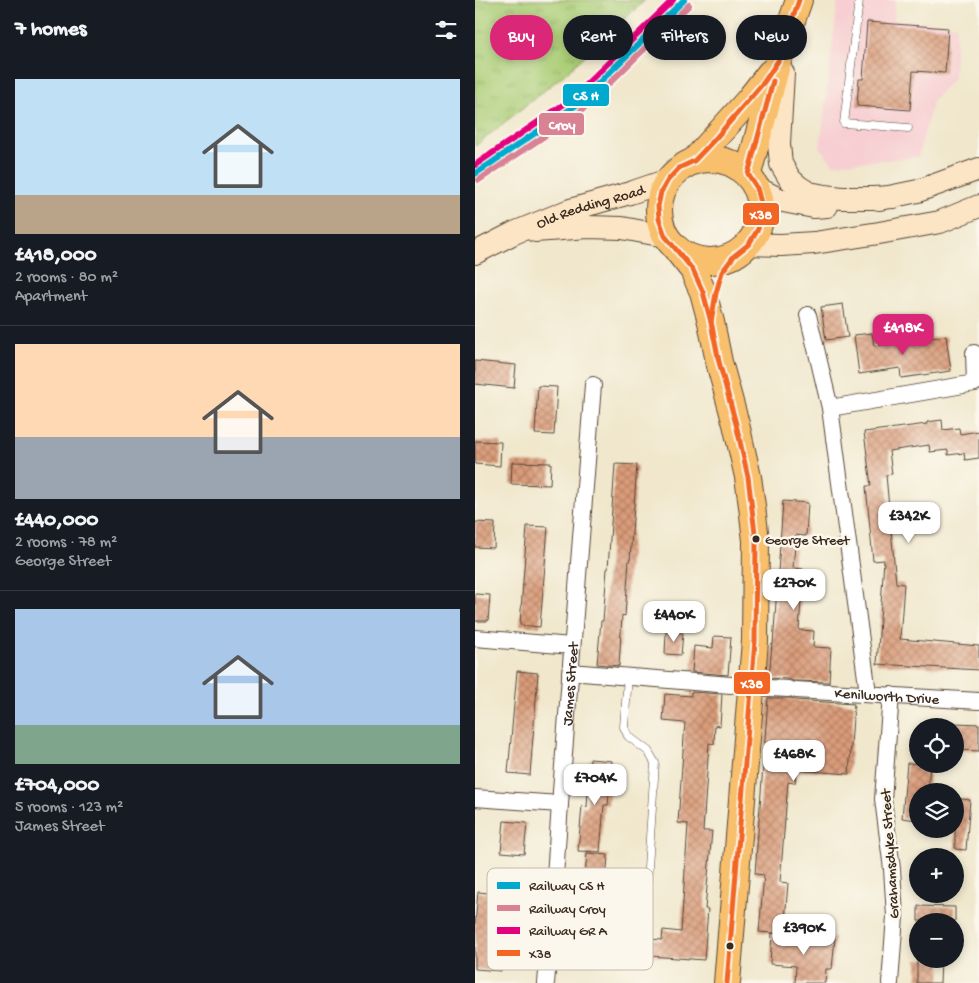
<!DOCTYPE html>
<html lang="en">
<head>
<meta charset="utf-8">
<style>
	:root { --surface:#171b24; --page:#242831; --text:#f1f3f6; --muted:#9ea1a6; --line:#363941; --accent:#db2777 }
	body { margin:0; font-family:"Gochi Hand",sans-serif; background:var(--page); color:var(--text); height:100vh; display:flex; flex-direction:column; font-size:19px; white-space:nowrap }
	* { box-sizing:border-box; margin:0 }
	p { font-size:16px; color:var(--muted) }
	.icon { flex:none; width:28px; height:28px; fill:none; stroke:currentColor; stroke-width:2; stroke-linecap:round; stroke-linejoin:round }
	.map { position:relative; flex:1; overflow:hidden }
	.side { display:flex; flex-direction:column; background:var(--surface); width:475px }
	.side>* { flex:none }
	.guide { position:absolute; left:15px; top:15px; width:414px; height:45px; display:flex; gap:10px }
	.buttons { position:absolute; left:434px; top:718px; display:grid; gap:10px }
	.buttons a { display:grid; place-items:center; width:55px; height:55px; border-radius:50%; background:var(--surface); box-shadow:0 2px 8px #0003; font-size:25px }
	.price { position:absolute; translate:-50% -42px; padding:0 11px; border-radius:10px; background:#fff; color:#222; font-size:16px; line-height:32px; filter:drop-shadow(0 1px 2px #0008) }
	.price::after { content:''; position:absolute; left:50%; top:30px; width:15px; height:11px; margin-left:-8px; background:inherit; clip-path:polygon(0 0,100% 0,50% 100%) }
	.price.active { background:var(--accent); color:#fff }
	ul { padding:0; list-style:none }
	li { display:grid; align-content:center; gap:10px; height:265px; padding:0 15px }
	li+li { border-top:1px solid var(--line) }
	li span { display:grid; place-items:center; height:155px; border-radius:0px; color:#555 }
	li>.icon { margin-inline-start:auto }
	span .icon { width:90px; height:90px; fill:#fffc; stroke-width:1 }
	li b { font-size:21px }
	h2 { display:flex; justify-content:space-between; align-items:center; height:60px; padding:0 15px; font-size:21px }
	.chip { padding:0 18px; border-radius:22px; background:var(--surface); box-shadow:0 2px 8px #0003; font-size:18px; line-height:45px }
	.chip.active { background:var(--accent); color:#fff }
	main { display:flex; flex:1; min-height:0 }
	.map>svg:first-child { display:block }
	.built { fill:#f7cfd2 }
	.park { fill:url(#park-tufts); stroke:#727c4a }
	.building { fill:url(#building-cross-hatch) }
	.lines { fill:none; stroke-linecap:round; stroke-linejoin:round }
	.service-casing { stroke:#564638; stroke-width:9 }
	.minor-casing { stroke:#564638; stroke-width:18 }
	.secondary-casing { stroke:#564638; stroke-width:24 }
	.primary-casing { stroke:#564638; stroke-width:28 }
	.service { stroke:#fff; stroke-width:8 }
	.minor { stroke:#fff; stroke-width:16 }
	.secondary { stroke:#fce5c4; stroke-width:22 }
	.primary { stroke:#f8bf6c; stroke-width:26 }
	.bus-1-casing { stroke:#fbf7ec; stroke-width:9 }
	.bus-1 { stroke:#f26522; stroke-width:5 }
	.rail-1-casing { stroke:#fbf7ec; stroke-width:10 }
	.rail-2-casing { stroke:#fbf7ec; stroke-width:10 }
	.rail-3-casing { stroke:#fbf7ec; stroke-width:10 }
	.rail-1 { stroke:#00a9ce; stroke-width:6 }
	.rail-2 { stroke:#d88293; stroke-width:6 }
	.rail-3 { stroke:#e5007d; stroke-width:6 }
	.bus-dot { fill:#3b2a1e; stroke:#fbf7ec; stroke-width:2 }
	.labels { text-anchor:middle; stroke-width:5; stroke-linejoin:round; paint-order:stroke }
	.bus-label { font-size:14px; fill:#3b2a1e; stroke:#fbf7ec; text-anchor:start }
	.street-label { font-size:15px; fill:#3b2a1e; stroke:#fbf7ec }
	.key { fill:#fbf7ec; stroke:#c1baae; stroke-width:1 }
	.key-label { font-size:14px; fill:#3b2a1e }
	.line-badge { stroke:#fbf7ec; stroke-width:2 }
	.badge-label { font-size:14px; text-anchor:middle; font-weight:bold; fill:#fff }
</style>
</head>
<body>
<main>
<section class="side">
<h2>7 homes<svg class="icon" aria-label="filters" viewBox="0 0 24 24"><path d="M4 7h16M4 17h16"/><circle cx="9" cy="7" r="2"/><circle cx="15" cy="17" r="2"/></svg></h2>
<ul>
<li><span style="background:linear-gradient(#bfe0f5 75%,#b9a48a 0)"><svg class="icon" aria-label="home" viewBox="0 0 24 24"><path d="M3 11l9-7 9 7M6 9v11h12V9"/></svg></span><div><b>£418,000</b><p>2 rooms · 80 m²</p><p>Apartment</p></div></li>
<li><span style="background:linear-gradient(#ffd9b3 60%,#9aa5b1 0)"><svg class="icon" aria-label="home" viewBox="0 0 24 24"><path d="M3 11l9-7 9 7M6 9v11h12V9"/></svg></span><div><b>£440,000</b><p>2 rooms · 78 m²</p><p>George Street</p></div></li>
<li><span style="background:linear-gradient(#a9c7e8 75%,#7fa58c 0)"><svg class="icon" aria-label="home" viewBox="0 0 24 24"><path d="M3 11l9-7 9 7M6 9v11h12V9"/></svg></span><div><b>£704,000</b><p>5 rooms · 123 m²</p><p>James Street</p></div></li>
</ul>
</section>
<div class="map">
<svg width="504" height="983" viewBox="0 0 504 983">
	<defs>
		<pattern id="park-tufts" width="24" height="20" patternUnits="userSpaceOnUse" patternTransform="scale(1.25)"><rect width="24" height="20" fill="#aacd76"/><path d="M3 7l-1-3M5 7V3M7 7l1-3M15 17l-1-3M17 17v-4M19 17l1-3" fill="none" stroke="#93b066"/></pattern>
		<pattern id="building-cross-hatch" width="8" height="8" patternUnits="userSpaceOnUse" patternTransform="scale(1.25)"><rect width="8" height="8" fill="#da9c7a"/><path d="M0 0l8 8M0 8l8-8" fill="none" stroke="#b27f63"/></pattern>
	</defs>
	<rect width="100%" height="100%" fill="#fbf7ec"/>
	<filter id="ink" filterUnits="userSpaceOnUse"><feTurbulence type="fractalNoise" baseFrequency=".02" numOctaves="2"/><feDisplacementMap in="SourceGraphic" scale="10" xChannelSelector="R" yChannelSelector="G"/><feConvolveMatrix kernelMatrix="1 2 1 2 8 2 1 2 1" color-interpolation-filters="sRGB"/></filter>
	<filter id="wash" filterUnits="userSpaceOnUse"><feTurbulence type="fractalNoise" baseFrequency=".0096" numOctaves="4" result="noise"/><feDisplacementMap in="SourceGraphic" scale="20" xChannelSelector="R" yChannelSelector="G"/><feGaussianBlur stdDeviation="1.12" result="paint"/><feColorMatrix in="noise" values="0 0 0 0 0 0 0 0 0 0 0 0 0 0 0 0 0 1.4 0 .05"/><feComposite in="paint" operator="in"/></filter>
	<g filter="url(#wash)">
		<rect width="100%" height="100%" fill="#f0e7cc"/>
		<polygon class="built" points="363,0 420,0 419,20 481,25 479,78 458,100 443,157 358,164 345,148"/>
		<polygon class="park" points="0,0 170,0 91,73 0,146"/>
		<g id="blocks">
			<g class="building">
				<polygon points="392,22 473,28 470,73 438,71 435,110 382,106 384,79 388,79"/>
				<polygon points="368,304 373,337 351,340 346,307"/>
				<polygon points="397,333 399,346 471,336 476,371 426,378 425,368 384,374 379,335"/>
				<polygon points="0,361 41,365 39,388 0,384"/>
				<polygon points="63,386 82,387 79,435 60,434"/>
				<polygon points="467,420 468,430 484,428 485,434 504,431 504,458 490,460 489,453 473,455 473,450 455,452 454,445 414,451 417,474 411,475 421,583 429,584 425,639 504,646 504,670 402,664 409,560 398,561 391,486 396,486 389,432 452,424 452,422"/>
				<polygon points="0,441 26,442 25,466 0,464"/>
				<polygon points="37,462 76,463 75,485 36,484"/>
				<polygon points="140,464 162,465 155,560 154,560 150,616 147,615 144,666 122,664 126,621 128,621 132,569 133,569"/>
				<polygon points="308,501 333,503 331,536 321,535 318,568 328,569 324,630 339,631 338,647 356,648 354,682 318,681 314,679 294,678 297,644 298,645"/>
				<polygon points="0,522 20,523 19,548 0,547"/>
				<polygon points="52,526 73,527 65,627 45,625"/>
				<polygon points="0,594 15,595 13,621 0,621"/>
				<polygon points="191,632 208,633 206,655 190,654"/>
				<polygon points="239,636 256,637 253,675 217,672 219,646 238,648"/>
				<polygon points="42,671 63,673 55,775 33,773"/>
				<polygon points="216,692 247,694 245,726 240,725 239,744 234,743 228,831 237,831 230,909 233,909 229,960 175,956 175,959 160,958 162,938 187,940 188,930 206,932 213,824 203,823 210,723 188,721 190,694 216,696"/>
				<polygon points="293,698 316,698 320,700 379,704 374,774 321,770 320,783 313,782 305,882 313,883 309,934 284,932 289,875 280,874"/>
				<polygon points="480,723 504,724 504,751 485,750 485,745 480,744"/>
				<polygon points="115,759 137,761 133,805 129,805 125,852 103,851 107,806 112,807"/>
				<polygon points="432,763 455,764 453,791 442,791 442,820 427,818"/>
				<polygon points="480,798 495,800 491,850 480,849"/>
				<polygon points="29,821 52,823 49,854 26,852"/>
				<polygon points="112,853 133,855 130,899 108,897"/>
				<polygon points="3,892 45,896 43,929 29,928 26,971 0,969 0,926"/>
				<polygon points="443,906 480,907 480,921 443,921"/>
				<polygon points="297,933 360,938 357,969 351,969 350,983 320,983 321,966 295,964"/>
				<polygon points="442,959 466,959 465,983 442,983"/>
			</g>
		</g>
	</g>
	<g filter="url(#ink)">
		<use href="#blocks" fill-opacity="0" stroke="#564638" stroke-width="1"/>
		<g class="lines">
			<g class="service-casing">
				<g id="service">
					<polyline points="384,0 369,123 433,128"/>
					<path d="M78,905L146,910C162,907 169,898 172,882L180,763L173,751L153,736L149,727L153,677"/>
				</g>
			</g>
			<g class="minor-casing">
				<g id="minor">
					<polyline points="333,315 355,408 393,693"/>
					<polyline points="355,408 500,383 499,353"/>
					<polyline points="0,638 97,646"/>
					<polyline points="95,672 256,685"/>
					<polyline points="277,687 313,689"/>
					<path id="s1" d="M321,690L504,701"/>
					<polyline points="0,798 85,804"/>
					<path id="s2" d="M71,983L78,905L85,804L118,385"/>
					<polyline points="415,983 420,916 417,869 408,799 416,695"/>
				</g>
			</g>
			<g class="secondary-casing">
				<g id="secondary">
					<polyline points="308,73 304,144 306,164 315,179 324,187 334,193 350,196 367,198 397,198 419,197"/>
					<polyline points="282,188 308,201 339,207 352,206"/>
					<polyline points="404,199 443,191 504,169"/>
					<polyline points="60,231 113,227 147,228 190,236"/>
					<polyline points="274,244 306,245 339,243 404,233 465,222 504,206"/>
					<path id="s3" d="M0,253L39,233L95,210L155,193L193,180"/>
				</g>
			</g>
			<g class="primary-casing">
				<g id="primary">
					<circle cx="235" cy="210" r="51"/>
					<polyline points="219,161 273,101 295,73"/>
					<polyline points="273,174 303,61 324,0"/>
					<polyline points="202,250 218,270 228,292 236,322 244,362 261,424 273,477 277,506 281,541 280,641 252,983"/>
				</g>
			</g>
			<use href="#service" class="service"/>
			<use href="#minor" class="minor"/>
			<use href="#secondary" class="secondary"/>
			<use href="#primary" class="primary"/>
			<g class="bus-1-casing">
				<g id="bus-1">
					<polyline points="239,338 236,322 241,293 247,272 259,256 274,244 283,229 286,216 286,203 282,188 273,174 298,81"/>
					<polyline points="252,983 280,641 281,541 273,477 261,424 244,362 236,322 228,292 218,270 190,236 184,219 183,206 186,192 193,180 204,168 219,161 240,139 289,82 303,61 324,0"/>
				</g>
			</g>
			<use href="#bus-1" class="bus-1"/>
			<g class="rail-1-casing">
				<polyline id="rail-1" points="0,174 100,106 209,0"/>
			</g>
			<g class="rail-2-casing">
				<polyline id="rail-2" points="4,180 105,112 214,5"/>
			</g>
			<g class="rail-3-casing">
				<polyline id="rail-3" points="0,165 95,100 198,0"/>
			</g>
			<use href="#rail-1" class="rail-1"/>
			<use href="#rail-2" class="rail-2"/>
			<use href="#rail-3" class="rail-3"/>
		</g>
	</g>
	<g class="bus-dot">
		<circle cx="281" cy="539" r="4.5"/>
		<circle cx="255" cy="946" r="4.5"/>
	</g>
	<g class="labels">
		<g class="bus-label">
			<text x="290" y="544">George Street</text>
		</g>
		<g class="street-label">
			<text dy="5" stroke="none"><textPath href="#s3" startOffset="125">Old Redding Road</textPath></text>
			<text dy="5" stroke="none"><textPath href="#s2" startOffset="300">James Street</textPath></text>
			<text dy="5" stroke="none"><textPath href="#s1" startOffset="91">Kenilworth Drive</textPath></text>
			<text transform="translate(414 854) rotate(-94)" y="5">Grahamsdyke Street</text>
		</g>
	</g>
	<rect x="12" y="868" width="166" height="102" rx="8" class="key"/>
	<rect x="22" y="882" width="23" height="7" fill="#00a9ce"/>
	<rect x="22" y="905" width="23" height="6" fill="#d88293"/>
	<rect x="22" y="927" width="23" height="7" fill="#e5007d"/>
	<rect x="22" y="950" width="23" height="6" fill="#f26522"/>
	<g class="key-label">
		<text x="54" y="890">Railway CS H</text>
		<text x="54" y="913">Railway Croy</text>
		<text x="54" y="935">Railway GR A</text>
		<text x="54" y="958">X38</text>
	</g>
	<g class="line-badge">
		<rect x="87" y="83" width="48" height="24" rx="5" fill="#00a9ce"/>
		<rect x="63" y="112" width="47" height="24" rx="5" fill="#d88293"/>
		<rect x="267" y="202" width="38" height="24" rx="5" fill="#f26522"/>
		<rect x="258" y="671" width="38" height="24" rx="5" fill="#f26522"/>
	</g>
	<g class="badge-label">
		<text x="111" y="100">CS H</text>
		<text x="87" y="129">Croy</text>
		<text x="286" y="219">X38</text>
		<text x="277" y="688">X38</text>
	</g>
</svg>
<div class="buttons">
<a><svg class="icon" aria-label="locate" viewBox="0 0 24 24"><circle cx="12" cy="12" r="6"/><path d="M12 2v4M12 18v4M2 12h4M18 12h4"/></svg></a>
<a><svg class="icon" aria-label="layers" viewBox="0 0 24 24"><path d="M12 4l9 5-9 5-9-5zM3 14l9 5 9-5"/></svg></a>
<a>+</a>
<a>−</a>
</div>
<b class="price active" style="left:428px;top:356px">£418K</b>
<b class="price" style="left:434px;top:544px">£342K</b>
<b class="price" style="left:319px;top:611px">£270K</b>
<b class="price" style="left:199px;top:643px">£440K</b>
<b class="price" style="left:319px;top:782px">£468K</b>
<b class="price" style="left:120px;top:806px">£704K</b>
<b class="price" style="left:329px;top:956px">£390K</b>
<div class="guide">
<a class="chip active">Buy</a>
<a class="chip">Rent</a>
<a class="chip">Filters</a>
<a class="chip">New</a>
</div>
</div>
</main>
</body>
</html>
